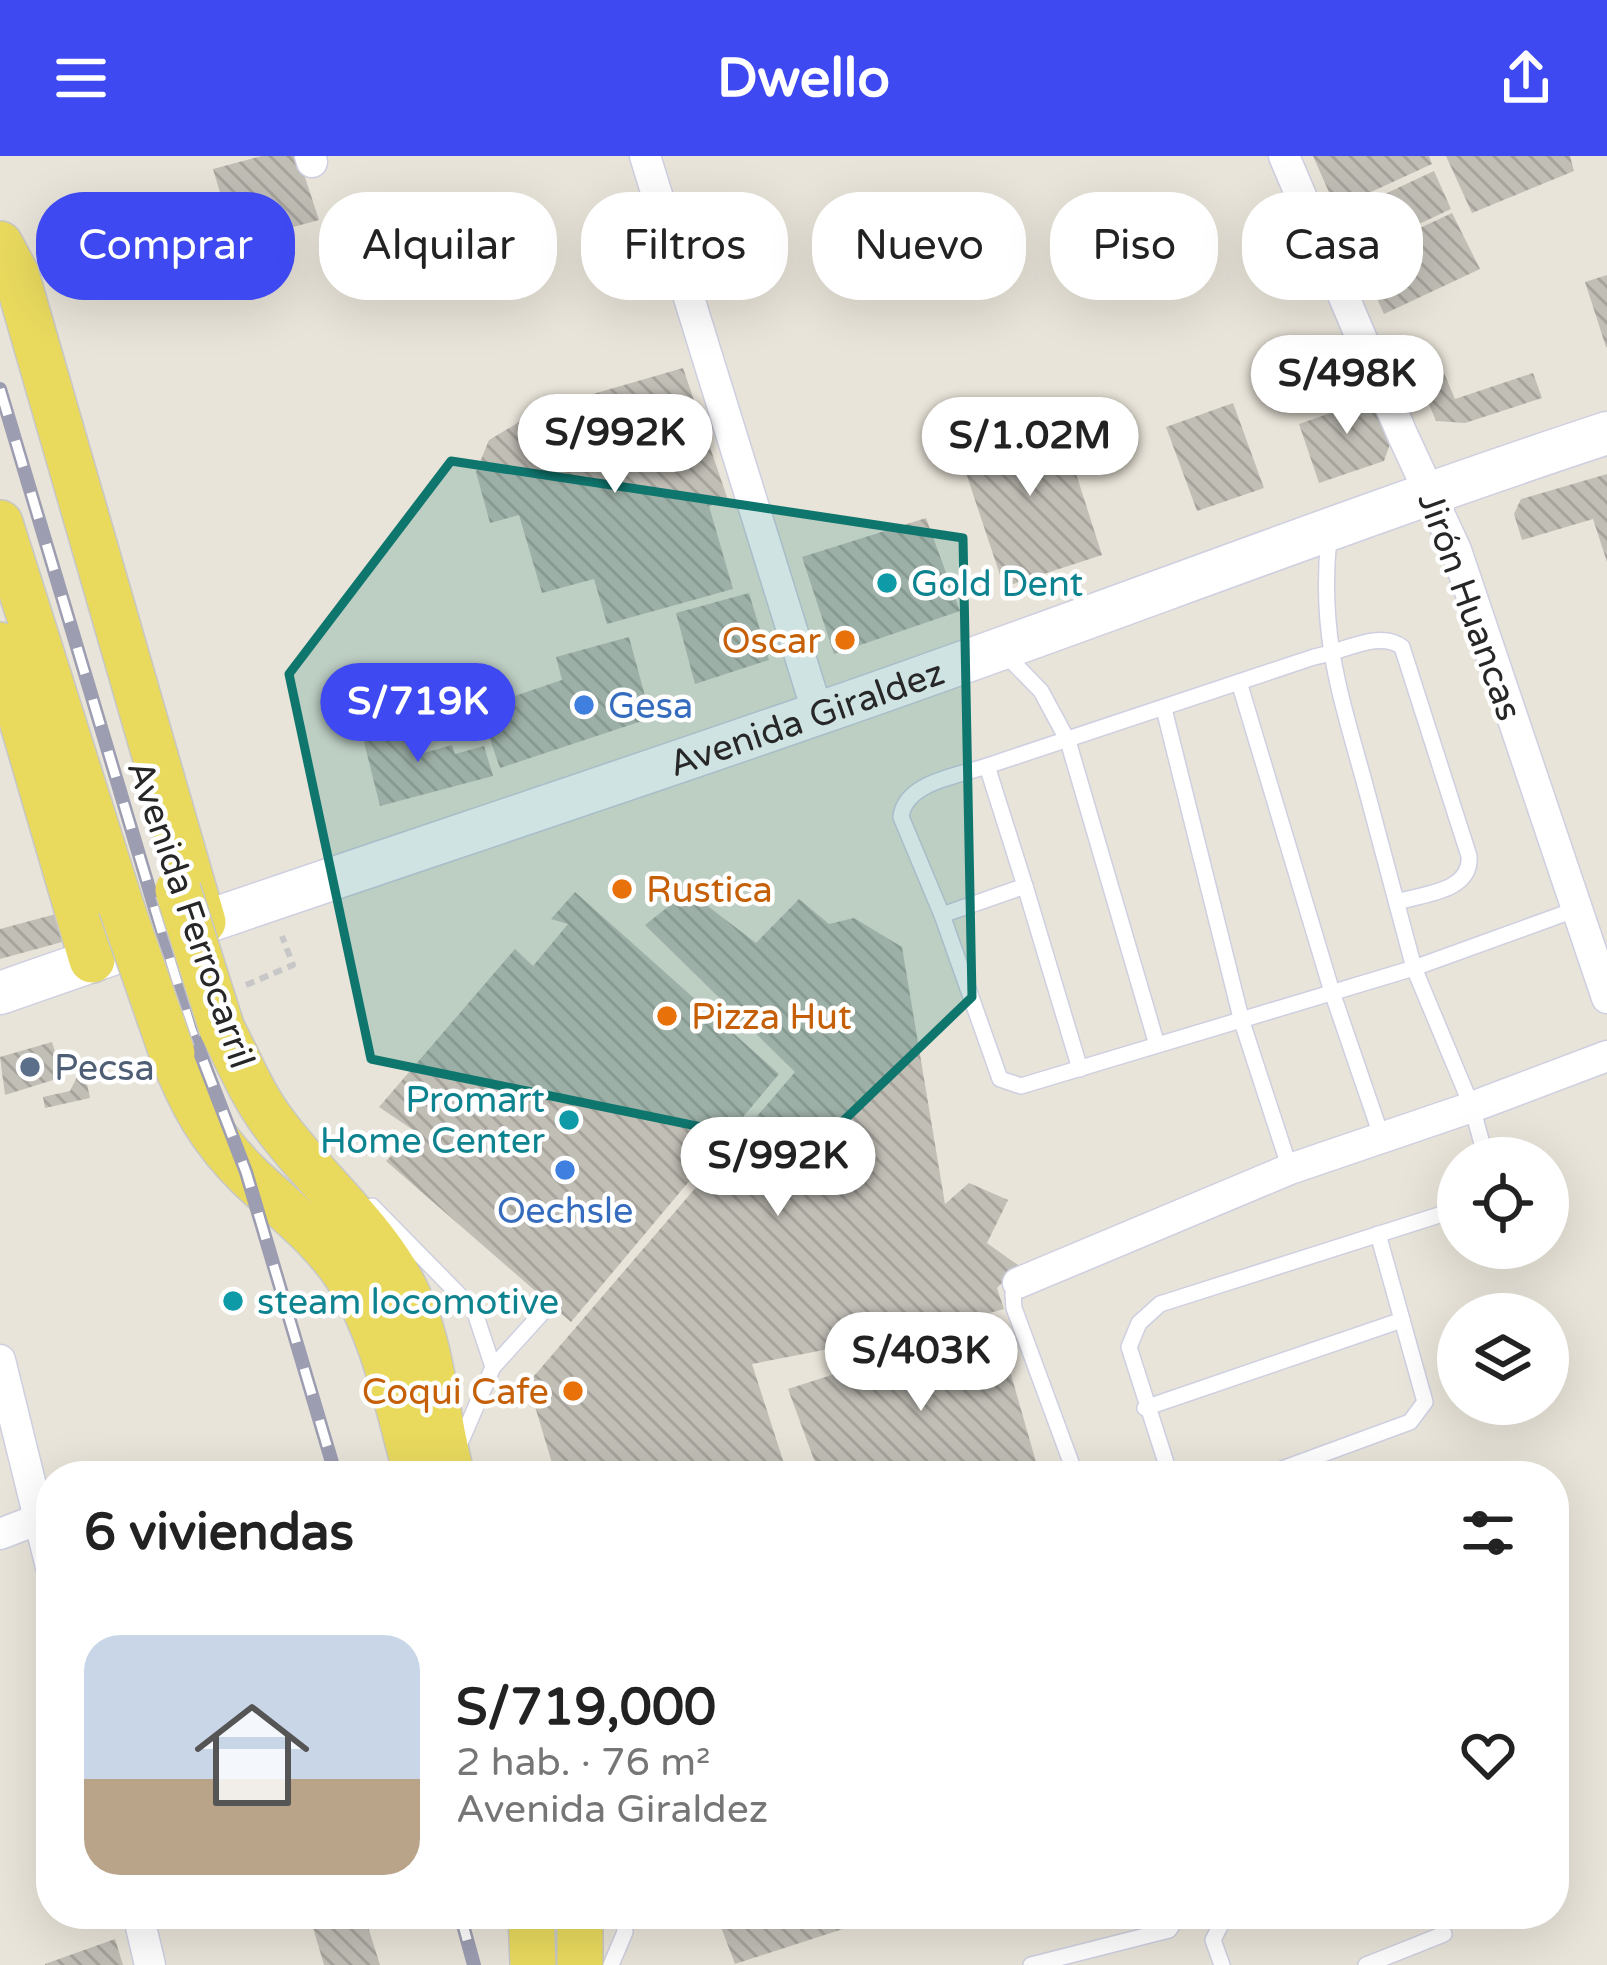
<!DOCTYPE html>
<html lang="es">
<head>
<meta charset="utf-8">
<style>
	:root { --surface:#fff; --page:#f6f6f6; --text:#222; --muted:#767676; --accent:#3e49f1 }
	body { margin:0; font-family:"Varela Round",sans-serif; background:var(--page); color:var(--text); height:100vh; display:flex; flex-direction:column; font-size:45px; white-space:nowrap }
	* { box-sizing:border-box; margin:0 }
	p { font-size:39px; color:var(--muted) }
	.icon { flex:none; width:66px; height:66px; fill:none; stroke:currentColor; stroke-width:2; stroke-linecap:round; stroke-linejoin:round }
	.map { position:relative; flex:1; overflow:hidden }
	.sheet { position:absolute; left:36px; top:1305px; width:1533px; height:468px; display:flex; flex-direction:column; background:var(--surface); border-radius:48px; box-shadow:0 12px 48px #0002 }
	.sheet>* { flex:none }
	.banner { position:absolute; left:36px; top:36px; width:1536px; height:108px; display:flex; gap:24px }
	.controls { position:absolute; left:1437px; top:981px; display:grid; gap:24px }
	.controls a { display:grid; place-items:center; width:132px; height:132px; border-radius:50%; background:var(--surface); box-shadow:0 12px 48px #0002; font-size:60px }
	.price { position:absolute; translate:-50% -102px; padding:0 27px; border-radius:42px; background:#fff; color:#222; font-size:39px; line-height:78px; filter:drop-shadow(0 3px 6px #0008) }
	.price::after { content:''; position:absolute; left:50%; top:72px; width:36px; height:27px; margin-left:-18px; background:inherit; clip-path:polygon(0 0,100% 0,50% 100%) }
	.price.current { background:var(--accent); color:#fff }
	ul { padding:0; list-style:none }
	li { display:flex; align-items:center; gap:36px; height:300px; padding:0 48px }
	li span { display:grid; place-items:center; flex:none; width:336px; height:240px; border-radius:36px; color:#555 }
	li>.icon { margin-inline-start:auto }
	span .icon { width:144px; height:144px; fill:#fffc; stroke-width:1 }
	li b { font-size:51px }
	h2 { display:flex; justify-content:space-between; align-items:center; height:144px; padding:0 48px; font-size:51px }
	.pill { padding:0 42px; border-radius:48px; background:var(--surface); box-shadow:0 12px 48px #0002; font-size:42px; line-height:108px }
	.pill.current { background:var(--accent); color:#fff }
	header { display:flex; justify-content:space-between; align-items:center; height:156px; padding:0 48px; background:var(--accent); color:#fff; font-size:54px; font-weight:700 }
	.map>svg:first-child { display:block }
	.building { fill:url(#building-back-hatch) }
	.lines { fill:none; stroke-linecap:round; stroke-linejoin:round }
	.lane-casing { stroke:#cecfe0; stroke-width:18 }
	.street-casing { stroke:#cecfe0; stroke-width:33 }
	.secondary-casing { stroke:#cecfe0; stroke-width:45 }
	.primary-casing { stroke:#c7c7c7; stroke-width:48 }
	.path { stroke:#c7c7c7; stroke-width:6; stroke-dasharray:9 6; stroke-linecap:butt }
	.lane { stroke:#fff; stroke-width:15 }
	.street { stroke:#fff; stroke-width:30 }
	.secondary { stroke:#fff; stroke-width:42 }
	.primary { stroke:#e9da5e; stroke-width:45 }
	.rail-casing { stroke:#9c9db1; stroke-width:14 }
	.rail { stroke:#fff; stroke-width:9; stroke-dasharray:27; stroke-linecap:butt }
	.primary-bridge-casing { stroke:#c7c7c7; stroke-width:48; stroke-linecap:butt }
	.primary-bridge { stroke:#e9da5e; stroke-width:45 }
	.marked { fill:#0f766e; fill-opacity:0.2; stroke:#0f766e; stroke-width:9; stroke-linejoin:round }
	.culture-dot { fill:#0f9aa8; stroke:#fff; stroke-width:4.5 }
	.food-dot { fill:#e8710a; stroke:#fff; stroke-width:4.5 }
	.shop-dot { fill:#3f7fe0; stroke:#fff; stroke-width:4.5 }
	.service-dot { fill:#5c6f8a; stroke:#fff; stroke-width:4.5 }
	.labels { text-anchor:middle; stroke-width:9; stroke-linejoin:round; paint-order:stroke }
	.culture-label { font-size:36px; fill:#0d838f; stroke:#fff; text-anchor:start }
	.street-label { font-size:36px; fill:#272727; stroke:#fff }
	.food-label { font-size:36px; fill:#c56008; stroke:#fff; text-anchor:end }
	.shop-label { font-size:36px; fill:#366cbe; stroke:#fff; text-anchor:start }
	.service-label { font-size:36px; fill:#4e5e75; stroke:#fff; text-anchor:start }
</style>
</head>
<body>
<header><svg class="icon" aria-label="menu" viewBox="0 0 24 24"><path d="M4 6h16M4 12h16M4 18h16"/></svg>Dwello<svg class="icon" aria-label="share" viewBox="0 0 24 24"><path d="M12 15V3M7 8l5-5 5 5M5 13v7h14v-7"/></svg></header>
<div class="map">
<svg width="1607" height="1809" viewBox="0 0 1607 1809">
	<defs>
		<pattern id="building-back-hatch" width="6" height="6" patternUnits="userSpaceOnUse" patternTransform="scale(3)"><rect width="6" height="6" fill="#c1beb6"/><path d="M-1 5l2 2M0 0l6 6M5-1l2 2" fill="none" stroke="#a6a39c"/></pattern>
	</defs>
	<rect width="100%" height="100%" fill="#e9e4d9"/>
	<g class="building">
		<polygon points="262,0 298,0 319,64 235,87 213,13"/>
		<polygon points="1313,0 1429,0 1432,8 1336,52"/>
		<polygon points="1446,0 1570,0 1574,15 1472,57"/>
		<polygon points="1434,15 1451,53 1357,97 1340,59"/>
		<polygon points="1452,57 1480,113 1384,158 1358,101"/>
		<polygon points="1607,119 1607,191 1606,191 1585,126"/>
		<polygon points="1438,203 1455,243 1533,217 1542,242 1465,267 1436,265 1414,213"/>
		<polygon points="683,212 728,344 709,350 733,433 607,468 594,423 542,437 519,359 490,367 476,316 489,284 541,253"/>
		<polygon points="1372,232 1391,285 1384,305 1319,327 1299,268 1342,253 1339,244"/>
		<polygon points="1233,247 1264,332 1197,355 1166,271"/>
		<polygon points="1056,255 1102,399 1004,431 957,290"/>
		<polygon points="1607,318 1607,406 1593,363 1522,384 1514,358 1521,343"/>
		<polygon points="926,362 960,455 834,498 802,401"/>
		<polygon points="749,437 769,504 695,528 676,457"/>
		<polygon points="629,481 651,562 500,612 479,552 562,524 556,501"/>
		<polygon points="409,566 417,599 452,589 455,598 484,590 493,620 380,650 362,578"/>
		<polygon points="688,735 756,787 799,743 829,768 854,762 902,791 945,1048 969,1027 1008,1044 987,1087 1019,1110 997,1132 1004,1153 852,1195 839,1191 752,1208 788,1320 527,1320 524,1308 552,1307 528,1227 795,916 645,769"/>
		<polygon points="575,736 779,918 571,1166 386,1005 416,976 379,951 515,793 533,810 568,768 551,763"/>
		<polygon points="67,755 71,770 62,786 0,803 0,773"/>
		<polygon points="52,886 63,921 5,939 0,901"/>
		<polygon points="83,909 90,942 45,952 43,941 70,935"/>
		<polygon points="996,1166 1040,1320 820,1320 788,1233"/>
		<polygon points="308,1305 312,1320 258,1320 258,1319"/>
		<polygon points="309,1758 364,1758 380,1809 324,1809"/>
		<polygon points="716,1758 886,1758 886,1759 735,1808"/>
		<polygon points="115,1783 123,1809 45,1809 45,1808"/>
	</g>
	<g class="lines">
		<g class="lane-casing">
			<g id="lane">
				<path d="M1329,381C1319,476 1339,535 1364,625C1380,687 1397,749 1414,812L1021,930L1000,923L942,759L1025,730L987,610L1314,501C1341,497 1379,473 1402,491L1469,700C1472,735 1425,738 1396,746"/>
				<polyline points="1002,495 1041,535 1068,585 1157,889"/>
				<polyline points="1239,526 1332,836 1382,982"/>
				<polyline points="1164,553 1242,866 1290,1013"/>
				<polyline points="1025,730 1080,913"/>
				<path d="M942,759L901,661C905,626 958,620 987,610"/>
				<polyline points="1486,1002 1472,951 1414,812 1577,753"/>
				<polyline points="372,1050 474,1154 493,1211 458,1292"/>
				<polyline points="1018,1127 1013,1138 1014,1152 1076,1320"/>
				<polyline points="493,1211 542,1157"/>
				<polyline points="1145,1252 1402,1164"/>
				<polyline points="1180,1320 1168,1313 1129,1191 1139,1167 1160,1148 1458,1053"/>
				<polyline points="1263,1320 1410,1266 1425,1246 1378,1078"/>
				<polyline points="611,1809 625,1776 623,1758"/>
				<polyline points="1031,1809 1169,1774 1179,1758"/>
				<polyline points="1222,1809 1213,1784 1226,1758"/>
				<polyline points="1366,1809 1444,1778"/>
			</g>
		</g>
		<g class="street-casing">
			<g id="street">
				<polyline points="310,0 312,6"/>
				<polyline points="645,0 818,558"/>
				<polyline points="1284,0 1403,280 1456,394 1607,842"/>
				<polyline points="1018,1127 1290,1013 1472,951 1607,900"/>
				<polyline points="0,1204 51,1411"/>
				<polyline points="0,1378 39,1363"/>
				<polyline points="138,1758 150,1809"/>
			</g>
		</g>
		<g class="secondary-casing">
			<g id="secondary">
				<path id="s1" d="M0,837C270,742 543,653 814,559C1079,468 1340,365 1607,277"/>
			</g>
		</g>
		<g class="primary-casing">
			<g id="primary">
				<polyline points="0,88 16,118 203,766"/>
				<polyline points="0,367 121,750"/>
				<polyline points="0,489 92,804"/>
				<path d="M222,873C239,905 252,939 275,969C319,1029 385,1080 413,1151C435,1206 436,1264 452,1320"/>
				<path d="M172,897C191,947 211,983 250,1021C283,1052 322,1082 347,1120C385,1179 398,1253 417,1320"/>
				<polyline points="531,1758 533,1809"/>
				<polyline points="580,1758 580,1809"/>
			</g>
		</g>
		<polyline class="path" points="246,829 293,809 282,780"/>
		<use href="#lane" class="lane"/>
		<use href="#street" class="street"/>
		<use href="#secondary" class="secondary"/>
		<use href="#primary" class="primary"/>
		<g class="rail-casing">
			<g id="rail">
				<polyline points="0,233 191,873 246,1016 336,1320"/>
				<polyline points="460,1758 474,1809"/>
			</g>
		</g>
		<use href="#rail" class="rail"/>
		<g class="primary-bridge-casing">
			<g id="primary-bridge">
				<polyline points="178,734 222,873"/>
				<polyline points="121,750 172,897"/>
			</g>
		</g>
		<use href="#primary-bridge" class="primary-bridge"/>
	</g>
	<path class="marked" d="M451,305L963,382L972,841L813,994L371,903L289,518Z"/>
	<g class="culture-dot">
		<circle cx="887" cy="427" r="12"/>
		<circle cx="569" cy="964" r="12"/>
		<circle cx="233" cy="1145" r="12"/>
	</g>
	<g class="food-dot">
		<circle cx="845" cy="484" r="12"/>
		<circle cx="622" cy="733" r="12"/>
		<circle cx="667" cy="860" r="12"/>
		<circle cx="573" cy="1235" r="12"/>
	</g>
	<g class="shop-dot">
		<circle cx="584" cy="549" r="12"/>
		<circle cx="565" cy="1014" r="12"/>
	</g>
	<circle class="service-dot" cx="30" cy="911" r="12"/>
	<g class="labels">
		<g class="culture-label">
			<text x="911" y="440">Gold Dent</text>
			<text x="545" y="956" text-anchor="end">Promart<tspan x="545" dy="41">Home Center</tspan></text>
			<text x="257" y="1158">steam locomotive</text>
		</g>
		<g class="street-label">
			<text transform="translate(1471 450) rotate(70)" y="13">Jirón Huancas</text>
			<text dy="13" stroke="none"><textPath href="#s1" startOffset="852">Avenida Giraldez</textPath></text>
			<text transform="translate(192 758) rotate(71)" y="13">Avenida Ferrocarril</text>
		</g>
		<g class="food-label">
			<text x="821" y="497">Oscar</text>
			<text x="646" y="746" text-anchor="start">Rustica</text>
			<text x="691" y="873" text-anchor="start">Pizza Hut</text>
			<text x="549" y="1248">Coqui Cafe</text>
		</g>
		<g class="shop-label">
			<text x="608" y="562">Gesa</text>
			<text x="565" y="1067" text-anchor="middle">Oechsle</text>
		</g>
		<g class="service-label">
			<text x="54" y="924">Pecsa</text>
		</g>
	</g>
</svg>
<div class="controls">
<a><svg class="icon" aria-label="locate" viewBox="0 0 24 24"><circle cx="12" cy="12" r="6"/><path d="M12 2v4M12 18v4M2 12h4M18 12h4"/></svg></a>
<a><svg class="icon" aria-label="layers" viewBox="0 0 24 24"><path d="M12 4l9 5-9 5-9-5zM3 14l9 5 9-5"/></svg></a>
</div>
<b class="price" style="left:1347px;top:281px">S/498K</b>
<b class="price" style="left:615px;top:340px">S/992K</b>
<b class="price" style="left:1030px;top:343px">S/1.02M</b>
<b class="price current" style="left:418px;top:609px">S/719K</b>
<b class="price" style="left:778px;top:1063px">S/992K</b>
<b class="price" style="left:921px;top:1258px">S/403K</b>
<div class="banner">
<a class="pill current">Comprar</a>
<a class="pill">Alquilar</a>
<a class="pill">Filtros</a>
<a class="pill">Nuevo</a>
<a class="pill">Piso</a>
<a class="pill">Casa</a>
</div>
<section class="sheet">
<h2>6 viviendas<svg class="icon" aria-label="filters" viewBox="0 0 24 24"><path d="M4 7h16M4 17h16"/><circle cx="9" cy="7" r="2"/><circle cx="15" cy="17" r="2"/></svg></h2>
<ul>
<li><span style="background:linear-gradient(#c9d6e8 60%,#b9a48a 0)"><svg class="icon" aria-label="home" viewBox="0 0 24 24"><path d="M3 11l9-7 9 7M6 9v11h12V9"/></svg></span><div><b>S/719,000</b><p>2 hab. · 76 m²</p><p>Avenida Giraldez</p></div><svg class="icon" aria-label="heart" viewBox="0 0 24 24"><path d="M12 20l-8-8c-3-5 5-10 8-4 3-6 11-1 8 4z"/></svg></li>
</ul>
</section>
</div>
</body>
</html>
